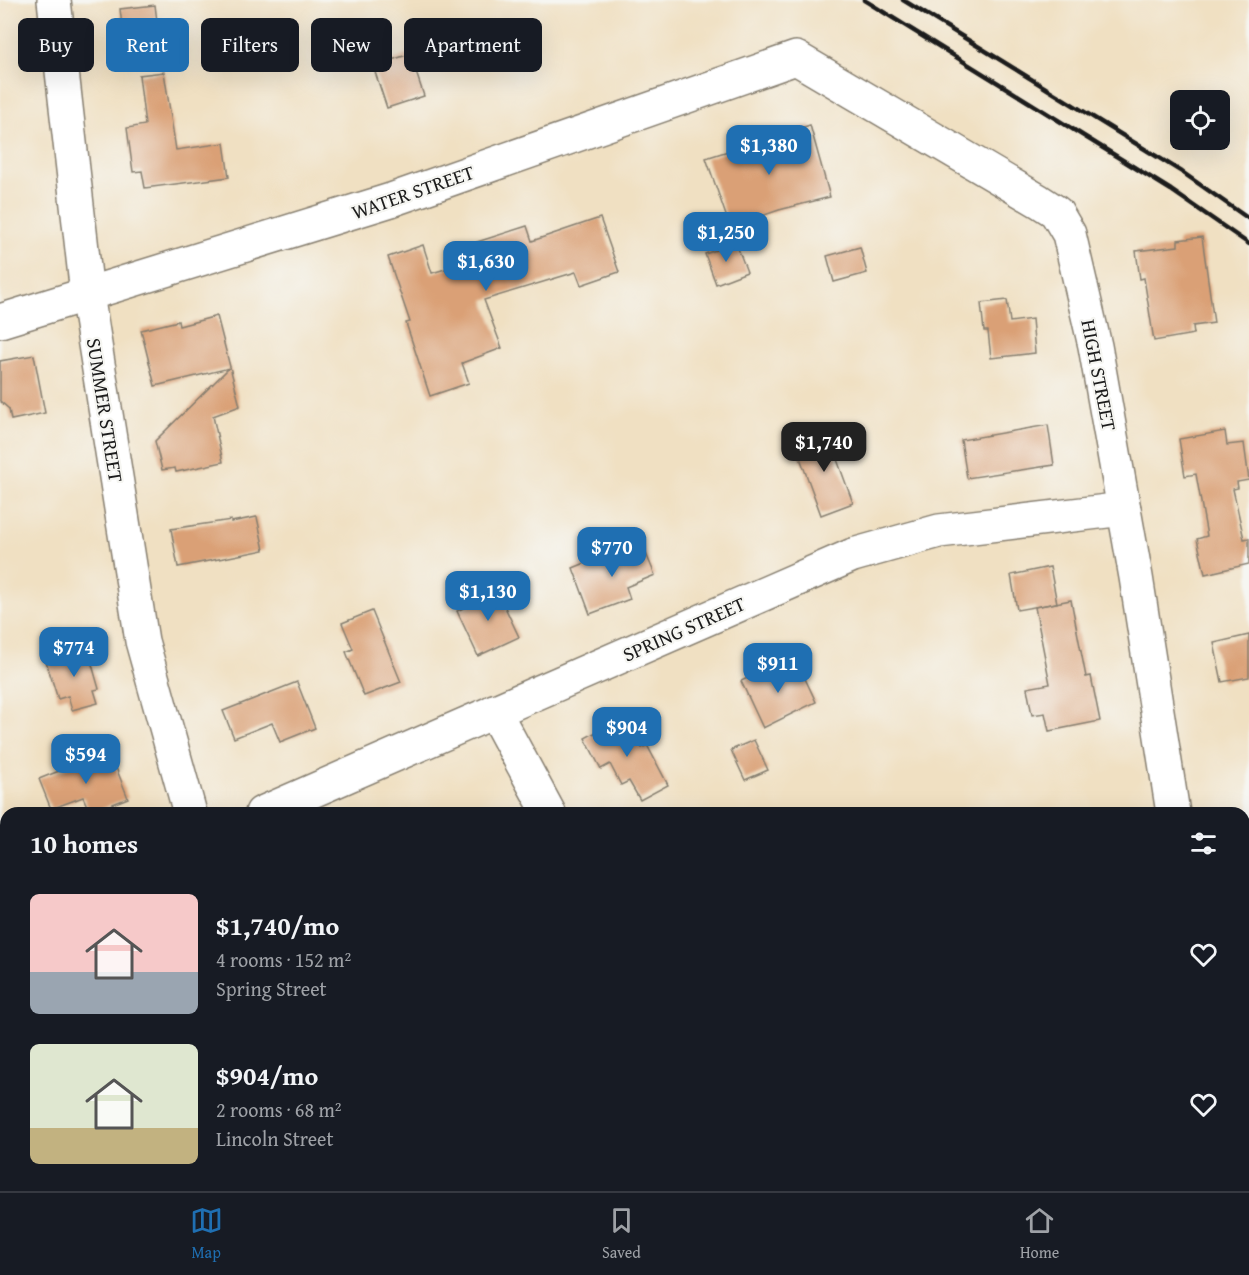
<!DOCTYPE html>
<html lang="en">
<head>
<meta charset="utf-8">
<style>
	:root { --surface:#171b24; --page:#242831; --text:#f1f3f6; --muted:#9ea1a6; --line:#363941; --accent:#1f6fb2 }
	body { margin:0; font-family:"Gentium Book Plus",serif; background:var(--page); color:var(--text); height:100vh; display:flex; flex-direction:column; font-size:22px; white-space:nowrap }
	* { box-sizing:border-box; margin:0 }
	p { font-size:20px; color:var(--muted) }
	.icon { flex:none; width:33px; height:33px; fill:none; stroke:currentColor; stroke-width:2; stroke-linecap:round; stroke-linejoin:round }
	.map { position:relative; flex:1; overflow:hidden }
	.sheet { position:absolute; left:0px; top:807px; width:1250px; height:384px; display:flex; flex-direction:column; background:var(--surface); border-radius:18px 18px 0 0; box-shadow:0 6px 24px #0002 }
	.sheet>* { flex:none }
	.top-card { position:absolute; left:18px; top:18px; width:600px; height:54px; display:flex; gap:12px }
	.controls { position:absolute; left:1170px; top:90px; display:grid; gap:12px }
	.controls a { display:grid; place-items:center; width:60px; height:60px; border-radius:9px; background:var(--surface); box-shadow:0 6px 24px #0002; font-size:30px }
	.price { position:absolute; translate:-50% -51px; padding:0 14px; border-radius:12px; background:var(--accent); color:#fff; font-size:20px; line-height:39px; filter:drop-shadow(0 2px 3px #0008) }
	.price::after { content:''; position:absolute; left:50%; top:36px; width:18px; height:14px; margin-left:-9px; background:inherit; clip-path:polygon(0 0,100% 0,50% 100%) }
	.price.on { background:#222; color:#fff }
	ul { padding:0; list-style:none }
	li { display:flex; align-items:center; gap:18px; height:150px; padding:0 30px }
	li span { display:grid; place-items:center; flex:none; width:168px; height:120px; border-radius:9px; color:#555 }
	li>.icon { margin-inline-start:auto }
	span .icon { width:72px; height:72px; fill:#fffc; stroke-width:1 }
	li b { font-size:26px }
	h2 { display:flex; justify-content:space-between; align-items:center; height:72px; padding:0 30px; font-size:26px }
	.pill { padding:0 21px; border-radius:9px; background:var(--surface); box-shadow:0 6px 24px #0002; font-size:21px; line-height:54px }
	.pill.on { background:var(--accent); color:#fff }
	.tabs { display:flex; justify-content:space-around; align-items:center; height:84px; border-top:2px solid var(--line); background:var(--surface); font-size:16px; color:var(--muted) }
	.tabs a { display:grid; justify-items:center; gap:3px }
	.tabs .on { color:var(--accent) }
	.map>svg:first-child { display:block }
	.building { fill:#daa076 }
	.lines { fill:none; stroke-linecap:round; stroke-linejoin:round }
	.minor-casing { stroke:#867e6f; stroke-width:36 }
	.minor { stroke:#fff; stroke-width:33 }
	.rail { stroke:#1c1c1c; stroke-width:4.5 }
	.labels { text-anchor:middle; stroke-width:4.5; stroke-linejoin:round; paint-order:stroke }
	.street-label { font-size:20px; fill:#1c1c1c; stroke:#f6f6f2 }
</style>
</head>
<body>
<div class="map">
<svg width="1249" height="1191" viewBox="0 0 1249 1191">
	<rect width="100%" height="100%" fill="#f6f6f2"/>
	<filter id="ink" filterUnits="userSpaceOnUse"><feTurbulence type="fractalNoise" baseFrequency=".0167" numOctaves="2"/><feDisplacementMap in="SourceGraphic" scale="12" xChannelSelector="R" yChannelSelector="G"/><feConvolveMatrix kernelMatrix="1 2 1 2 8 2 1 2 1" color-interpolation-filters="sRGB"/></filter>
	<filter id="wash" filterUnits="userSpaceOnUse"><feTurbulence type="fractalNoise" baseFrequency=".008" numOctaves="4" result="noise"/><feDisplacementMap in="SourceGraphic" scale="24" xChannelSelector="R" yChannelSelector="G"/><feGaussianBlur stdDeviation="1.35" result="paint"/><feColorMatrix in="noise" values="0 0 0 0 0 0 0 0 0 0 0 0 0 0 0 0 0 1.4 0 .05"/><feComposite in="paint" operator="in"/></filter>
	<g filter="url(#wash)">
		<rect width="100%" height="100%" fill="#f0e0c2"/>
		<g id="blocks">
			<g class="building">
				<polygon points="155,5 161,54 126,58 120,9"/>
				<polygon points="410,54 424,96 387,108 373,66"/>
				<polygon points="164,72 176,150 224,143 229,177 145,188 142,171 133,172 127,128 145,125 139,75"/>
				<polygon points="810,125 830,197 779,210 730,227 706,158"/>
				<polygon points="600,218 619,272 581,285 576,272 484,300 502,348 462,363 469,383 430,396 406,323 410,322 388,257 423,245 432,273 482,258 477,242 527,226 532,241"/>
				<polygon points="1202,237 1214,323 1193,326 1194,334 1154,341 1144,278 1140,279 1136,251 1178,246 1178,240"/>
				<polygon points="736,243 747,272 716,284 705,254"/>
				<polygon points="860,247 867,273 834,282 827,256"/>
				<polygon points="1007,300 1010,322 1032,319 1035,353 991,358 988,331 984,331 981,303"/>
				<polygon points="217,316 240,406 213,416 223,462 176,472 175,468 162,470 155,441 229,368 155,386 141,330 178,321 179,326"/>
				<polygon points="34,355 45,413 11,420 9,409 0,401 0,361"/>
				<polygon points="1048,425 1054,465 967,478 961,440"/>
				<polygon points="1225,431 1227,445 1244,443 1249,480 1237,482 1238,488 1233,489 1244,539 1249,538 1249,564 1205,574 1197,539 1207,536 1196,474 1185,476 1179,439"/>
				<polygon points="827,432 853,503 821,515 795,444"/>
				<polygon points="257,517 264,550 178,567 171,529 231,520 231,522"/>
				<polygon points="642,544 655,575 626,587 630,599 590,614 573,568 605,555 607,558"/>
				<polygon points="1050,567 1057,603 1017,610 1011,575"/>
				<polygon points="495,586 519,637 478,656 457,611 470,605 467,599"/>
				<polygon points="1071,600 1086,677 1091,676 1100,721 1049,731 1045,713 1032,715 1027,688 1050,684 1035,607"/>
				<polygon points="372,611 401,682 364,696 346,652 353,649 342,623"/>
				<polygon points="1249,635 1249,677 1222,682 1214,643"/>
				<polygon points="87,647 99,689 94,690 98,703 72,710 68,696 58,699 45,658"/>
				<polygon points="780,663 786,675 800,668 816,702 763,728 741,681"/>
				<polygon points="297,682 315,728 280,742 272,723 234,738 223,711"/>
				<polygon points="626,716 642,748 647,745 668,785 640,800 629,781 621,785 610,764 601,769 585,738"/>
				<polygon points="754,740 768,770 745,780 731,750"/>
				<polygon points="111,755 128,798 90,813 83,797 51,809 39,779 84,761 85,765"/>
			</g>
		</g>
	</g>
	<g filter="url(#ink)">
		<use href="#blocks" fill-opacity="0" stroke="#867e6f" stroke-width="1.5"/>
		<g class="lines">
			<g class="minor-casing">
				<g id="minor">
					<polyline points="54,0 87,294 142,641 190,813"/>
					<polyline points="0,321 391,200 796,58 1039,201 1056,212 1069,234 1095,346 1136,577 1173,813"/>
					<polyline points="494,711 549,813"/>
					<polyline points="262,813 853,555 939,531 1124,509"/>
					<polyline points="0,931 6,928"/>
					<polyline points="1244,1022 1249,1021"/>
					<polyline points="379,1185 383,1191"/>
					<polyline points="754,1185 757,1191"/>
					<polyline points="1235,1185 1236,1191"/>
				</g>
			</g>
			<use href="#minor" class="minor"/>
			<g class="rail">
				<polyline points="864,0 1171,190 1249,244"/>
				<polyline points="903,0 1182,172 1249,219"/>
			</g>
		</g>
	</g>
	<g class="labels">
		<g class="street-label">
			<text transform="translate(413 192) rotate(-19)" y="7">WATER STREET</text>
			<text transform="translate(1099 375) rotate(79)" y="7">HIGH STREET</text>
			<text transform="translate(105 410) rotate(81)" y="7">SUMMER STREET</text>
			<text transform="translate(684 629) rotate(-24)" y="7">SPRING STREET</text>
		</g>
	</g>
</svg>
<div class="controls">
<a><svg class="icon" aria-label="locate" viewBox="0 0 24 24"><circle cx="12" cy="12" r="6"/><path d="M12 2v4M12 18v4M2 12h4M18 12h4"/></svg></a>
</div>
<b class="price" style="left:769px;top:176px">$1,380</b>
<b class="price" style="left:726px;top:263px">$1,250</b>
<b class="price" style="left:486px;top:292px">$1,630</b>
<b class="price on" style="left:824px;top:473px">$1,740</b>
<b class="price" style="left:612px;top:578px">$770</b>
<b class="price" style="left:488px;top:622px">$1,130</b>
<b class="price" style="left:74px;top:678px">$774</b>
<b class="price" style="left:778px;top:694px">$911</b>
<b class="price" style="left:627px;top:758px">$904</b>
<b class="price" style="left:86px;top:785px">$594</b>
<div class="top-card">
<a class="pill">Buy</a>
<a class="pill on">Rent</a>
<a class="pill">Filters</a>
<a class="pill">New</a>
<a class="pill">Apartment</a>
</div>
<section class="sheet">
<h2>10 homes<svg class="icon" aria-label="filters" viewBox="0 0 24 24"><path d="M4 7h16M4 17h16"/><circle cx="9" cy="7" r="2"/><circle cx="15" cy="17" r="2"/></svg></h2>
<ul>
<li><span style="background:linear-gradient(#f6c9c9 65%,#9aa5b1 0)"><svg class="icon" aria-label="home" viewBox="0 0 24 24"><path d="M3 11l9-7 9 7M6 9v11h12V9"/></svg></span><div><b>$1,740/mo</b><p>4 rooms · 152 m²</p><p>Spring Street</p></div><svg class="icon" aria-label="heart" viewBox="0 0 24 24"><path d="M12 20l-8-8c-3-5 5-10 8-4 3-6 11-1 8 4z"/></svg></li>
<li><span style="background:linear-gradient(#dfe7d0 70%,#c2b280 0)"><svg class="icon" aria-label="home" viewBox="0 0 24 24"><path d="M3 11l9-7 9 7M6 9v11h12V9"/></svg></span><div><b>$904/mo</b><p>2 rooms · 68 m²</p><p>Lincoln Street</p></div><svg class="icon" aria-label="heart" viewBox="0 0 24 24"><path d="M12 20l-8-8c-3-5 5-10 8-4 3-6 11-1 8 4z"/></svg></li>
</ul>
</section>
</div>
<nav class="tabs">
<a class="on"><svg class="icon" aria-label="map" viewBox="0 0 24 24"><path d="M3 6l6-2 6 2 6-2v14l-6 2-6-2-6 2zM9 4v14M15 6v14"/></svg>Map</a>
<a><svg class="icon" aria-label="saved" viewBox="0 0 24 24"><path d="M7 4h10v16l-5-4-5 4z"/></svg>Saved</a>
<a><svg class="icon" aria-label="home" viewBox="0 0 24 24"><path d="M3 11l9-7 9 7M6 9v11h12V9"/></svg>Home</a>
</nav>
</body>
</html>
